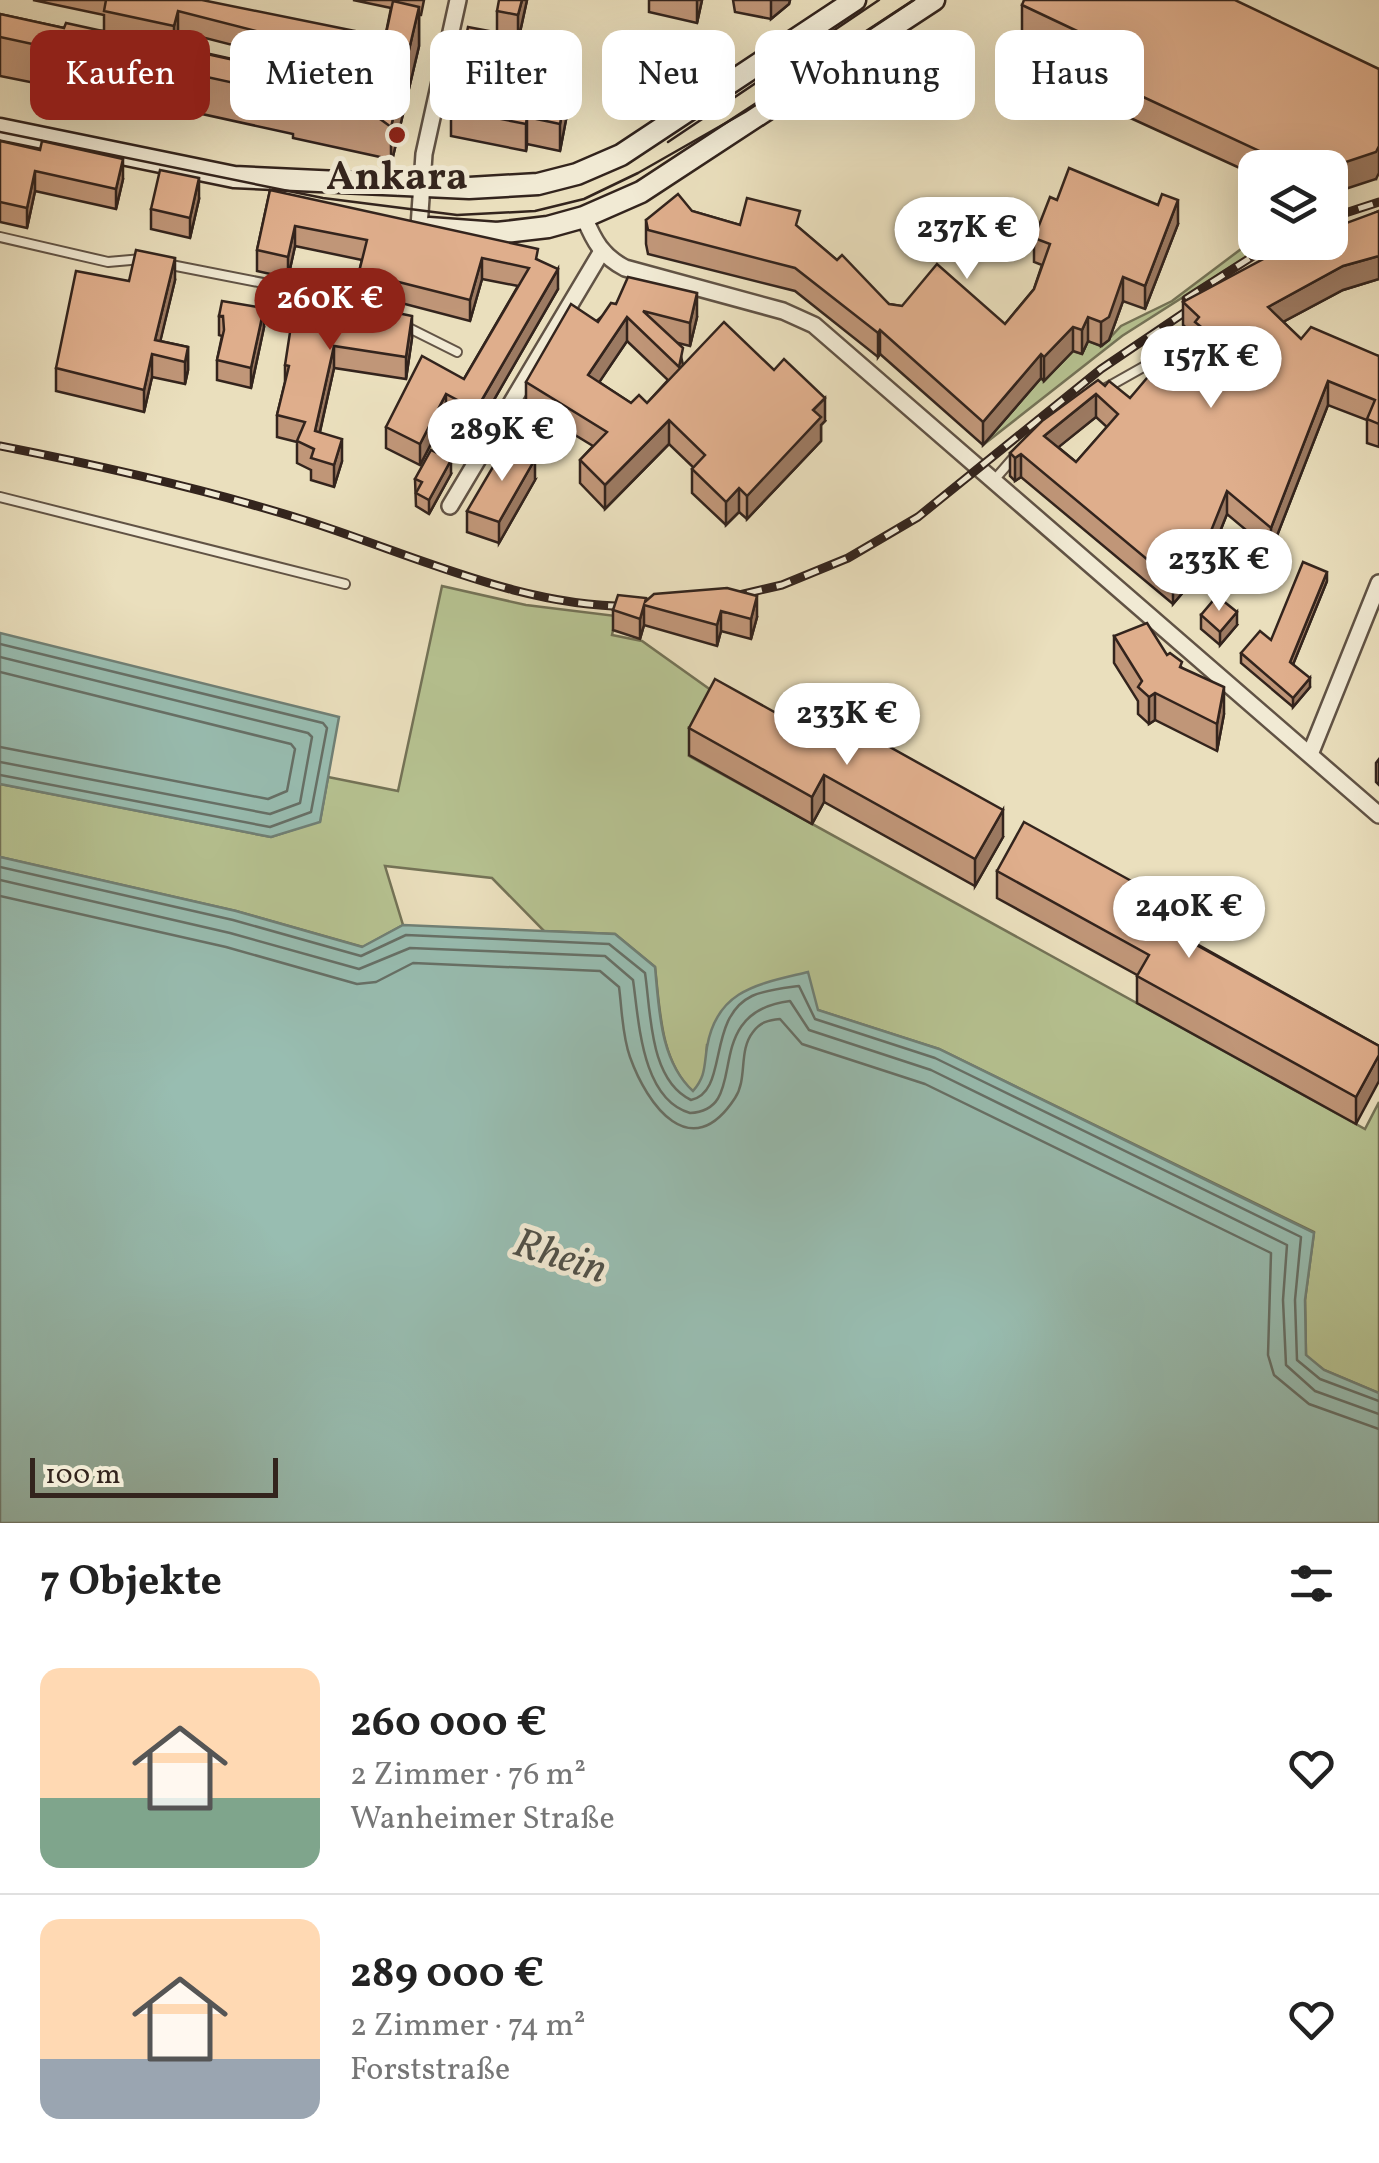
<!DOCTYPE html>
<html lang="de">
<head>
<meta charset="utf-8">
<style>
	:root { --surface:#fff; --page:#f2f2f2; --text:#222; --muted:#767676; --line:#e0e0e0; --accent:#8f2418 }
	body { margin:0; font-family:Vollkorn,serif; background:var(--page); color:var(--text); height:100vh; display:flex; flex-direction:column; font-size:38px; white-space:nowrap }
	* { box-sizing:border-box; margin:0 }
	p { font-size:32px; color:var(--muted) }
	.icon { flex:none; width:55px; height:55px; fill:none; stroke:currentColor; stroke-width:2; stroke-linecap:round; stroke-linejoin:round }
	.map { position:relative; height:1523px; overflow:hidden }
	.drawer { display:flex; flex-direction:column; background:var(--surface); flex:1 }
	.drawer>* { flex:none }
	.guide { position:absolute; left:30px; top:30px; width:1320px; height:90px; display:flex; gap:20px }
	.tools { position:absolute; left:1238px; top:150px; display:grid; gap:20px }
	.tools a { display:grid; place-items:center; width:110px; height:110px; border-radius:20px; background:var(--surface); box-shadow:0 10px 40px #0002; font-size:50px }
	.scale { position:absolute; left:30px; bottom:25px; width:248px; box-sizing:border-box; padding-left:10px; border:5px solid #33241d; border-top:0; font-size:28px; line-height:35px; white-space:nowrap; color:#33241d; -webkit-text-stroke:8px #f1ead4; paint-order:stroke }
	.price { position:absolute; translate:-50% -85px; padding:0 22px; border-radius:35px; background:#fff; color:#222; font-size:32px; line-height:65px; filter:drop-shadow(0 2px 5px #0008) }
	.price::after { content:''; position:absolute; left:50%; top:60px; width:30px; height:22px; margin-left:-15px; background:inherit; clip-path:polygon(0 0,100% 0,50% 100%) }
	.price.on { background:var(--accent); color:#fff }
	ul { padding:0; list-style:none }
	li { display:flex; align-items:center; gap:30px; height:250px; padding:0 40px }
	li+li { border-top:2px solid var(--line) }
	li span { display:grid; place-items:center; flex:none; width:280px; height:200px; border-radius:20px; color:#555 }
	li>.icon { margin-inline-start:auto }
	span .icon { width:120px; height:120px; fill:#fffc; stroke-width:1 }
	li b { font-size:42px }
	h2 { display:flex; justify-content:space-between; align-items:center; height:120px; padding:0 40px; font-size:42px }
	.chip { padding:0 35px; border-radius:20px; background:var(--surface); box-shadow:0 10px 40px #0002; font-size:35px; line-height:90px }
	.chip.on { background:var(--accent); color:#fff }
	.map>svg:first-child { display:block }
	.green { fill:#b6c291; stroke:#747357; stroke-width:2.5 }
	.water { fill:#98bdb1; stroke:#708076; stroke-width:2.5 }
	.lines { fill:none; stroke-linecap:round; stroke-linejoin:round }
	.shore { stroke:#667067; stroke-width:2.5 }
	.lane-casing { stroke:#615345; stroke-width:12 }
	.street-casing { stroke:#615345; stroke-width:20 }
	.secondary-casing { stroke:#33241d; stroke-width:25 }
	.lane { stroke:#f1ead4; stroke-width:8 }
	.street { stroke:#f1ead4; stroke-width:15 }
	.secondary { stroke:#f1ead4; stroke-width:20 }
	.tram { stroke:#33241d; stroke-width:2.5 }
	.rail-casing { stroke:#33241d; stroke-width:9 }
	.rail { stroke:#f1ead4; stroke-width:5; stroke-dasharray:15; stroke-linecap:butt }
	.wall { fill:#c09678; stroke:#33241d; stroke-width:2.5; fill-rule:evenodd }
	.shaded-wall { fill:#9c7a62; stroke:#33241d; stroke-width:2.5 }
	.building { fill:#dfae8c; stroke:#33241d; stroke-width:2.5; fill-rule:evenodd }
	.poi-dot { fill:#8f2418; stroke:#f1ead4; stroke-width:4 }
	.labels { text-anchor:middle; stroke-width:10; stroke-linejoin:round; paint-order:stroke }
	.poi-label { font-size:40px; font-weight:bold; fill:#33241d; stroke:#f1ead4 }
	.water-label { font-size:42px; font-style:italic; fill:#515249; stroke:#f1ead4 }
</style>
</head>
<body>
<div class="map">
<svg width="1379" height="1523" viewBox="0 0 1379 1523">
	<rect width="100%" height="100%" fill="#eadfbd"/>
	<filter id="stains"><feTurbulence type="fractalNoise" baseFrequency=".002" numOctaves="4"/><feColorMatrix values="0 0 0 0 .2 0 0 0 0 .09 0 0 0 0 .02 0 0 0 .5 -.17"/></filter>
	<radialGradient id="worn" r=".72"><stop offset=".6" stop-color="#630" stop-opacity="0"/><stop offset="1" stop-color="#630" stop-opacity=".3"/></radialGradient>
	<g class="green">
		<polygon points="1255,225 1255,242 1268,243 1122,336 983,445 1041,378 1044,381 1073,351 1082,354 1088,341 1102,346 1121,326 1172,301 1253,240"/>
		<path d="M442,586L526,605L616,616L612,635L642,641L715,693L689,756L1365,1129L1379,1102V1393L1324,1370L1306,1356L1305,1300L1314,1232L939,1049L818,1010L707,1045L705,1077L693,1092C660,1061 660,1009 655,967L615,934L544,931L492,878L385,866L403,925L363,947L236,911L0,857V784L271,837L320,821L328,777L398,791Z"/>
	</g>
	<g class="water">
		<polygon points="0,633 339,717 320,822 271,837 0,784"/>
		<path d="M0,857L236,911L362,947L403,925L615,934L655,967C659,1009 660,1061 693,1091C706,1076 704,1066 707,1047C717,989 759,984 808,972L818,1010L939,1049L1314,1233L1305,1300L1306,1355L1324,1370L1379,1393V1523H0Z"/>
	</g>
	<g class="lines">
		<g class="shore">
			<polyline points="0,644 323,723 327,728 311,812 270,827 0,775"/>
			<polyline points="0,657 308,733 312,737 300,803 270,814 0,762"/>
			<polyline points="0,672 291,744 295,749 287,791 268,799 0,747"/>
			<path d="M0,867L233,920L361,956L406,935L609,944L645,973C651,1012 649,1080 691,1100C729,1092 706,1018 752,996C765,990 785,988 799,986L815,1019L935,1058L1301,1237L1295,1300L1297,1360L1320,1379L1379,1401"/>
			<path d="M0,880L230,933L359,969L410,948L605,956L633,980C639,1020 641,1099 690,1113C754,1110 696,1013 790,1001L809,1030L931,1070L1287,1245L1283,1300L1286,1365L1315,1391L1379,1414"/>
			<path d="M0,896L226,947L357,984L376,982L413,963L600,971L619,987C622,1009 622,1035 630,1057C647,1105 691,1166 735,1098C748,1078 738,1051 753,1032C760,1022 769,1020 780,1019L802,1044L925,1084L1271,1253L1268,1355L1274,1375L1309,1404L1379,1429"/>
		</g>
		<g class="lane-casing">
			<g id="lane">
				<polyline points="0,237 108,262 142,259"/>
				<polyline points="166,264 304,291"/>
				<polyline points="333,293 370,309"/>
				<polyline points="405,326 457,352"/>
				<polyline points="1106,388 1177,348"/>
				<polyline points="995,479 1015,456"/>
				<polyline points="0,497 345,584"/>
			</g>
		</g>
		<g class="street-casing">
			<g id="street">
				<path d="M584,217C594,241 602,256 625,268L783,311L814,325L1379,815"/>
				<polyline points="419,227 424,154 458,0"/>
				<polyline points="450,506 602,251"/>
				<polyline points="1311,752 1379,583"/>
			</g>
		</g>
		<g class="secondary-casing">
			<g id="secondary">
				<polyline points="0,129 234,177 469,188 538,184 577,174 621,155 855,0"/>
				<polyline points="429,228 497,233 548,227 584,217 641,192 934,0"/>
			</g>
		</g>
		<use href="#lane" class="lane"/>
		<use href="#street" class="street"/>
		<use href="#secondary" class="secondary"/>
		<g class="tram">
			<polyline points="0,132 323,198 457,215 535,211 584,199 638,173 745,112 914,0"/>
			<polyline points="668,142 879,0"/>
		</g>
		<g class="rail-casing">
			<g id="rail">
				<polyline points="1330,218 1379,202"/>
				<polyline points="1186,299 1275,242"/>
				<path d="M0,446C102,466 205,489 304,520C412,554 528,611 643,606"/>
				<polyline points="718,600 782,585 848,558 918,517 1101,369 1206,298"/>
			</g>
		</g>
		<use href="#rail" class="rail"/>
	</g>
	<g class="wall">
		<polygon points="33,0 202,0 355,51 350,75 178,31 174,46 380,92 380,62 391,8 353,0 424,0 421,15 419,15 419,46 391,165 380,157 293,138 293,134 61,83 60,88 0,76 0,14 64,28 104,31 104,15"/>
		<polygon points="527,0 519,37 552,69 551,74 569,104 560,151 527,144 526,151 451,136 451,109 497,33 497,11"/>
		<polygon points="649,0 702,0 697,23 649,12"/>
		<polygon points="733,0 790,0 789,4 771,19 735,12"/>
		<polygon points="1022,5 1379,69 1376,179 1330,168 1255,168 1255,175 1126,116 1111,74 1022,32"/>
		<polygon points="0,141 123,179 116,209 35,191 27,228 0,222"/>
		<polygon points="270,190 538,260 558,289 476,431 446,415 420,465 386,448 386,427 464,379 518,286 482,279 470,321 359,292 359,272 362,260 295,246 288,278 257,271 257,250"/>
		<polygon points="199,199 190,238 151,229 151,209"/>
		<polygon points="1057,200 1178,224 1145,309 1123,301 1109,340 1101,346 1088,341 1082,354 1073,351 1044,381 1041,378 983,445 880,354 878,357 795,291 648,254 646,244 646,220 692,211 740,225 800,229 889,304 1005,324 1034,289 1042,265 1034,262 1034,238"/>
		<path d="M1379,211V279L1343,290L1283,322L1301,339L1379,356V447L1367,443V420L1328,405L1271,551L1227,514L1207,564L1173,604L1021,477L1015,481L1010,476V453L1105,386L1130,398L1195,341V336L1183,325V302ZM1096,417L1107,427L1076,462L1058,447Z"/>
		<polygon points="175,280 160,341 188,347 188,370 185,384 152,377 144,412 56,391 56,368 129,281"/>
		<polygon points="343,302 412,338 406,379 334,368 320,432 342,461 334,487 311,480 311,470 297,463 297,442 277,437 277,415 285,382 285,365"/>
		<path d="M616,304L697,317L690,346L678,343L683,365L825,421L821,425V441L747,519L739,512L726,525L692,493V469L694,468L669,444L605,509L580,483V460L593,446L526,405V382ZM627,341L668,380L647,403H631L599,382Z"/>
		<polygon points="219,316 264,327 251,388 217,380 217,360 222,336 219,335"/>
		<polygon points="451,474 429,514 416,506 415,479"/>
		<polygon points="535,480 499,543 467,532 467,511"/>
		<polygon points="1327,581 1293,664 1310,687 1293,707 1241,663 1241,653 1271,640"/>
		<polygon points="646,601 757,617 751,639 721,631 717,646 644,625 640,639 613,630 613,610"/>
		<polygon points="1201,615 1237,625 1220,645 1201,629"/>
		<polygon points="1114,636 1167,655 1182,668 1224,714 1217,751 1155,720 1149,724 1138,714 1138,701 1114,663"/>
		<polygon points="689,728 1003,837 975,886 824,802 812,824 689,755"/>
		<polygon points="1379,759 1379,785 1376,782 1376,763"/>
		<polygon points="997,871 1175,932 1379,1046 1356,1124 1137,1003 1137,975 997,898"/>
	</g>
	<g class="shaded-wall">
		<polygon points="522,0 527,0 518,41 518,15"/>
		<polygon points="697,0 702,0 697,23"/>
		<polygon points="771,0 790,0 789,4 771,19"/>
		<polygon points="419,7 419,46 391,165 391,127"/>
		<polygon points="178,11 178,31 174,46 174,26"/>
		<polygon points="355,31 355,51 350,75 350,55"/>
		<polygon points="552,43 552,69 545,99 545,73"/>
		<polygon points="61,45 61,83 60,88 60,50"/>
		<polygon points="569,78 569,104 560,151 560,124"/>
		<polygon points="527,117 527,144 526,151 526,124"/>
		<polygon points="1379,146 1379,173 1376,179 1330,194 1330,168"/>
		<polygon points="123,159 123,179 116,209 116,189"/>
		<polygon points="35,171 35,191 27,228 27,208"/>
		<polygon points="199,178 199,199 190,238 190,218"/>
		<polygon points="1178,200 1178,224 1145,309 1145,286"/>
		<polygon points="295,226 295,246 288,278 288,257"/>
		<polygon points="1379,256 1379,279 1343,290 1268,330 1268,307 1343,266"/>
		<polygon points="175,258 175,280 157,355 155,340"/>
		<polygon points="482,258 482,279 470,321 470,300"/>
		<polygon points="558,269 558,289 476,431 476,410"/>
		<polygon points="1123,277 1123,301 1109,340 1101,346 1101,322"/>
		<polygon points="697,293 697,317 690,346 690,323"/>
		<polygon points="264,308 264,327 251,388 251,368"/>
		<polygon points="412,316 412,338 406,379 406,357"/>
		<polygon points="627,317 627,341 588,399 588,375"/>
		<polygon points="1088,317 1088,341 1082,354 1082,330"/>
		<polygon points="1073,327 1073,351 1044,381 1044,357"/>
		<polygon points="880,330 880,354 878,357 878,333"/>
		<polygon points="334,346 334,368 315,453 315,431"/>
		<polygon points="188,347 188,370 185,384 185,362"/>
		<polygon points="152,354 152,377 144,412 144,390"/>
		<polygon points="1041,354 1041,378 983,445 983,422"/>
		<polygon points="1328,381 1328,405 1271,551 1271,528"/>
		<polygon points="446,394 446,415 420,465 420,444"/>
		<polygon points="1096,394 1096,417 1044,459 1044,436"/>
		<polygon points="825,398 825,421 821,425 821,441 747,519 747,496 813,410"/>
		<polygon points="669,420 669,444 605,509 605,485"/>
		<polygon points="342,439 342,461 334,487 334,465"/>
		<polygon points="1021,454 1021,477 1015,481 1015,458"/>
		<polygon points="535,459 535,480 499,543 499,522"/>
		<polygon points="451,460 451,474 429,514 429,500"/>
		<polygon points="739,488 739,512 726,525 726,502"/>
		<polygon points="1227,491 1227,514 1207,564 1173,604 1173,581"/>
		<polygon points="1327,572 1327,581 1290,672 1290,662"/>
		<polygon points="757,596 757,617 751,639 751,619"/>
		<polygon points="644,605 644,625 640,639 640,619"/>
		<polygon points="721,611 721,631 717,646 717,625"/>
		<polygon points="1237,612 1237,625 1220,645 1220,632"/>
		<polygon points="1310,678 1310,687 1293,707 1293,698"/>
		<polygon points="1224,687 1224,714 1217,751 1217,724"/>
		<polygon points="1155,693 1155,720 1149,724 1149,697"/>
		<polygon points="824,775 824,802 812,824 812,797"/>
		<polygon points="1003,810 1003,837 975,886 975,859"/>
		<polygon points="1175,905 1175,932 1164,954 1164,927"/>
		<polygon points="1379,1055 1379,1081 1356,1124 1356,1097"/>
	</g>
	<g class="building">
		<polygon points="106,0 202,0 355,31 350,55 178,11 174,26 104,11"/>
		<polygon points="499,0 522,0 518,15 497,11"/>
		<polygon points="1024,0 1235,0 1379,69 1379,146 1376,152 1328,168 1296,168 1126,89 1111,47 1022,5"/>
		<polygon points="393,1 419,7 391,127 380,119 293,100 294,96 61,45 60,50 0,37 0,14 64,28 66,23 234,60 235,56 386,94 392,65 380,62"/>
		<polygon points="468,27 552,43 545,73 569,78 560,124 527,117 526,124 451,109"/>
		<polygon points="0,141 40,150 42,141 123,159 116,189 35,171 27,208 0,202"/>
		<polygon points="1069,168 1158,205 1162,194 1178,200 1145,286 1123,277 1109,317 1101,322 1088,317 1082,330 1073,327 1044,357 1041,354 983,422 880,330 878,333 795,268 648,230 646,220 678,194 692,211 740,225 747,198 800,211 796,225 837,260 842,255 889,304 902,306 937,264 1005,324 1034,289 1050,244 1034,238 1050,197 1057,200"/>
		<polygon points="160,170 199,178 190,218 151,209"/>
		<polygon points="270,190 538,249 536,259 558,269 476,410 446,394 420,444 386,427 422,356 464,379 529,268 482,258 470,300 359,272 367,240 295,226 288,257 257,250"/>
		<path d="M1379,211V256L1343,266L1268,307L1301,339L1311,327L1379,356V424L1367,419L1375,400L1328,381L1271,528L1227,491L1207,541L1173,581L1021,454L1015,458L1010,453L1042,421L1098,380L1105,386L1109,381L1130,398L1185,333L1232,371L1243,369L1242,360L1195,322L1199,317L1183,302L1295,242H1330V229ZM1096,394L1118,414L1076,462L1044,436Z"/>
		<polygon points="136,250 175,258 155,340 188,347 185,362 152,354 144,390 56,368 76,271 129,281"/>
		<polygon points="628,277 697,293 690,323 643,311 683,348 679,367 627,317 588,375 631,403 639,395 647,403 724,322 774,370 784,359 825,398 813,410 821,417 747,496 739,488 726,502 692,469 705,455 669,420 605,485 580,460 607,432 526,382 571,304 598,322 611,303 616,304"/>
		<polygon points="298,280 343,286 340,301 412,316 406,357 334,346 315,431 342,439 334,465 311,458 314,449 297,441 305,422 277,415 289,366 285,365"/>
		<polygon points="222,301 264,308 251,368 217,360 224,330 223,316 219,316"/>
		<polygon points="507,443 535,459 499,522 467,511"/>
		<polygon points="431,450 451,460 429,500 416,493 422,482 415,479"/>
		<polygon points="1303,562 1327,572 1290,662 1310,678 1293,698 1241,653 1260,631 1271,640"/>
		<polygon points="727,588 757,596 751,619 721,611 717,625 644,605 640,619 613,610 618,595 646,598 645,602 654,594"/>
		<polygon points="1217,596 1237,612 1220,632 1201,615"/>
		<polygon points="1147,623 1167,655 1170,653 1182,662 1180,667 1224,687 1217,724 1155,693 1149,697 1138,687 1142,681 1114,636"/>
		<polygon points="715,679 839,748 852,726 1003,810 975,859 824,775 812,797 689,728"/>
		<polygon points="1024,822 1175,905 1164,927 1379,1046 1379,1055 1356,1097 1137,976 1149,955 997,871"/>
	</g>
	<circle class="poi-dot" cx="397" cy="135" r="10"/>
	<g class="labels">
		<g class="poi-label">
			<text x="397" y="189">Ankara</text>
		</g>
		<g class="water-label">
			<text transform="translate(561 1254) rotate(18)" y="15">Rhein</text>
		</g>
	</g>
	<rect width="100%" height="100%" filter="url(#stains)"/>
	<rect width="100%" height="100%" fill="url(#worn)"/>
</svg>
<div class="tools">
<a><svg class="icon" aria-label="layers" viewBox="0 0 24 24"><path d="M12 4l9 5-9 5-9-5zM3 14l9 5 9-5"/></svg></a>
</div>
<div class="scale">100 m</div>
<b class="price" style="left:967px;top:282px">237K €</b>
<b class="price on" style="left:330px;top:353px">260K €</b>
<b class="price" style="left:1211px;top:411px">157K €</b>
<b class="price" style="left:502px;top:484px">289K €</b>
<b class="price" style="left:1219px;top:614px">233K €</b>
<b class="price" style="left:847px;top:768px">233K €</b>
<b class="price" style="left:1189px;top:961px">240K €</b>
<div class="guide">
<a class="chip on">Kaufen</a>
<a class="chip">Mieten</a>
<a class="chip">Filter</a>
<a class="chip">Neu</a>
<a class="chip">Wohnung</a>
<a class="chip">Haus</a>
</div>
</div>
<section class="drawer">
<h2>7 Objekte<svg class="icon" aria-label="filters" viewBox="0 0 24 24"><path d="M4 7h16M4 17h16"/><circle cx="9" cy="7" r="2"/><circle cx="15" cy="17" r="2"/></svg></h2>
<ul>
<li><span style="background:linear-gradient(#ffd9b3 65%,#7fa58c 0)"><svg class="icon" aria-label="home" viewBox="0 0 24 24"><path d="M3 11l9-7 9 7M6 9v11h12V9"/></svg></span><div><b>260 000 €</b><p>2 Zimmer · 76 m²</p><p>Wanheimer Straße</p></div><svg class="icon" aria-label="heart" viewBox="0 0 24 24"><path d="M12 20l-8-8c-3-5 5-10 8-4 3-6 11-1 8 4z"/></svg></li>
<li><span style="background:linear-gradient(#ffd9b3 70%,#9aa5b1 0)"><svg class="icon" aria-label="home" viewBox="0 0 24 24"><path d="M3 11l9-7 9 7M6 9v11h12V9"/></svg></span><div><b>289 000 €</b><p>2 Zimmer · 74 m²</p><p>Forststraße</p></div><svg class="icon" aria-label="heart" viewBox="0 0 24 24"><path d="M12 20l-8-8c-3-5 5-10 8-4 3-6 11-1 8 4z"/></svg></li>
</ul>
</section>
</body>
</html>
